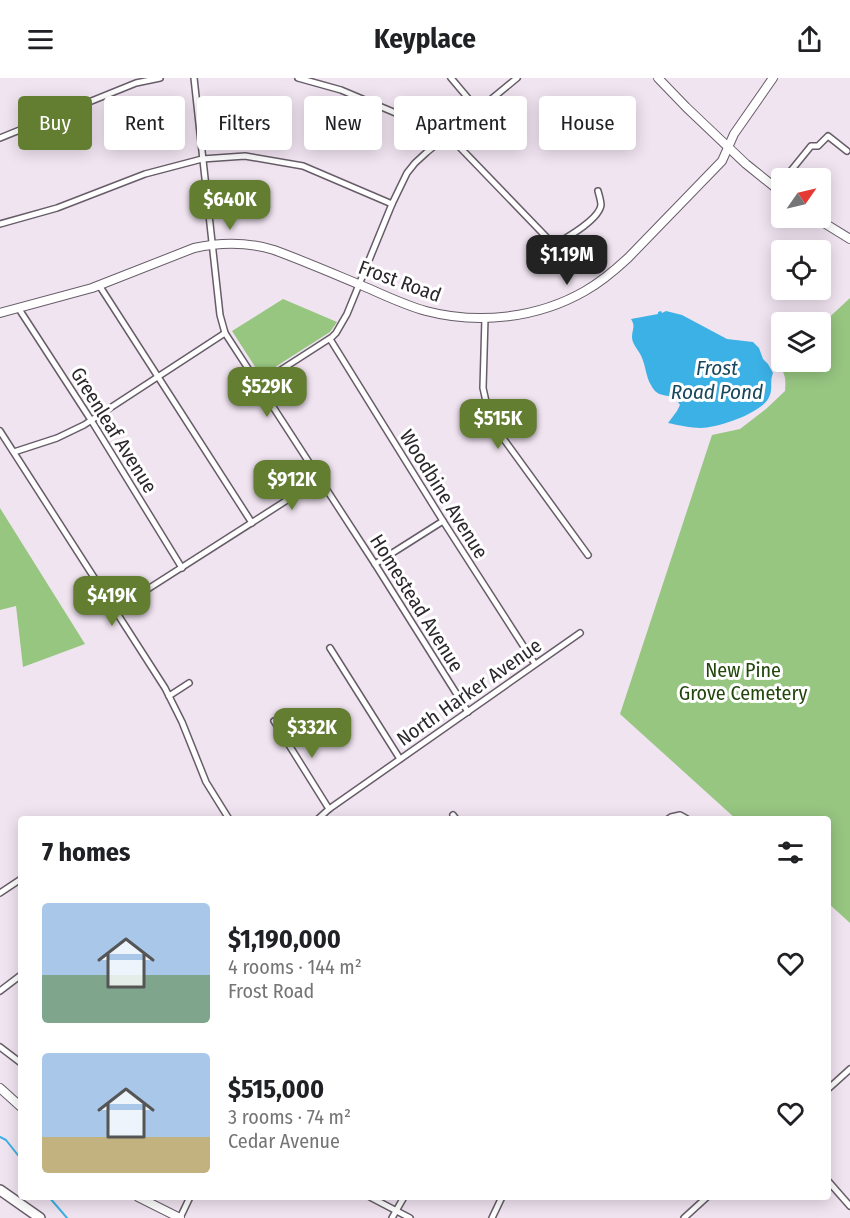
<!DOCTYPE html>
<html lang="en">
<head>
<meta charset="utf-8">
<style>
	:root { --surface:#fff; --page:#f6f6f6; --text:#202124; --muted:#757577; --accent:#637d31 }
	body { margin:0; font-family:"Fira Sans Condensed",sans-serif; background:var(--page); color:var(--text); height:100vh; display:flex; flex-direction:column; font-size:22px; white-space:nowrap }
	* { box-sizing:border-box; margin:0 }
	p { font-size:20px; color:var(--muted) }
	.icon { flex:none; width:33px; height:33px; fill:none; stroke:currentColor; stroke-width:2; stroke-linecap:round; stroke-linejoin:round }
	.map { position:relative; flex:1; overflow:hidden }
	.sheet { position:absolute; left:18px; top:738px; width:813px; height:384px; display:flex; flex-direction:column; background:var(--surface); border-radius:6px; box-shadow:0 3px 15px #0003 }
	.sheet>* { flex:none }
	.banner { position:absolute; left:18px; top:18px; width:814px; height:54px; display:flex; gap:12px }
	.needle { width:39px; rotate:56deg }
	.tools { position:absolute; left:771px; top:90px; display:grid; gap:12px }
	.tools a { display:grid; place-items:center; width:60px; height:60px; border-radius:6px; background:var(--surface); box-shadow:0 3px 15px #0003; font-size:30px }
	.price { position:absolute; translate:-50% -51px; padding:0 14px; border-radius:12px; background:var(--accent); color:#fff; font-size:20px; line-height:39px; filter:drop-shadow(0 2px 3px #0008) }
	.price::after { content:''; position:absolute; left:50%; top:36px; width:18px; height:14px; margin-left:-9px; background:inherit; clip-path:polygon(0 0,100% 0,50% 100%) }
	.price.current { background:#222; color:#fff }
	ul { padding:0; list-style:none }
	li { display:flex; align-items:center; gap:18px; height:150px; padding:0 24px }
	li span { display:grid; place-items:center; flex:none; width:168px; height:120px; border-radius:6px; color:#555 }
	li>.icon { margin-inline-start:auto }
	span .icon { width:72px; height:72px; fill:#fffc; stroke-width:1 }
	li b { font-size:26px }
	h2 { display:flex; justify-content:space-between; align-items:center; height:72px; padding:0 24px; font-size:26px }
	.pill { padding:0 21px; border-radius:6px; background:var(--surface); box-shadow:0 3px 15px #0003; font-size:21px; line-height:54px }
	.pill.current { background:var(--accent); color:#fff }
	header { display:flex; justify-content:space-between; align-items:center; height:78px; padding:0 24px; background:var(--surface); font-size:27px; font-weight:700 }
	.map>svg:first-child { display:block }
	.green { fill:#97c681 }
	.water { fill:#3bb1e6 }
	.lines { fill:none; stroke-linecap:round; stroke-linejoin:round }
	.stream { stroke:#3bb1e6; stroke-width:2 }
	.minor-casing { stroke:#675d68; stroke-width:8 }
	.secondary-casing { stroke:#675d68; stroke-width:10 }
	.motorway-casing { stroke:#675d68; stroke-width:12 }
	.minor { stroke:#fff; stroke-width:5 }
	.secondary { stroke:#fff; stroke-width:8 }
	.motorway { stroke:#fff; stroke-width:9 }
	.labels { text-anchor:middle; stroke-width:6; stroke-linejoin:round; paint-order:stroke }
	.street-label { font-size:20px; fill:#2c272c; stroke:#fff }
	.park-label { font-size:20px; fill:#21450b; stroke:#fff }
	.water-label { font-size:21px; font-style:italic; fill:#18485e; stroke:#fff }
</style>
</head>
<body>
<header><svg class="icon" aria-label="menu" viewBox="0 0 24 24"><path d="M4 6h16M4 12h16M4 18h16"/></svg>Keyplace<svg class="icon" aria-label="share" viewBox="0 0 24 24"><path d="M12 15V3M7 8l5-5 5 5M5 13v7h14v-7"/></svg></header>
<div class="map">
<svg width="850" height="1140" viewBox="0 0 850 1140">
	<rect width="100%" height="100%" fill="#f0e4f1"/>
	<g class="green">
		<path d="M850,220V845L828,825V741H736L620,636L712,357L740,351L766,331L785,313C786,303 786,294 777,287L781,283L820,284L821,247Z"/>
		<polygon points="283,221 337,244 330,254 261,298 232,253"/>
		<polygon points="0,430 85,566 23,589 16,528 0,532"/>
	</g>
	<path class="water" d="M661,233L662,235L666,233L682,237L727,261L753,264L759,270L763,281L768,286L773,295C769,305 774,311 768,321C759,336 717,350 701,350C691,350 678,347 668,345L677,333L680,327C671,311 659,324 651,307C646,299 646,289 642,280C640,273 632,267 632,259C632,251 636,249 631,241L658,236V234Z"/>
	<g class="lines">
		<g class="stream">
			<polyline points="0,1059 6,1062 21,1081"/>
			<polyline points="49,1119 67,1140"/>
		</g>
		<g class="minor-casing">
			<g id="minor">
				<polyline points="194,0 220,237 225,255 375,486 468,634"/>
				<path d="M298,0L341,12L448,57L554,167C566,160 599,142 601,127C601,123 599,117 598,113"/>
				<polyline points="451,0 478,32"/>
				<polyline points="0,60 136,5 160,0"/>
				<polyline points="785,100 811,68 818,68 828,58 847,73"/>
				<polyline points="0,146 57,130 145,96 202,81 245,78 303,88 392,126"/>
				<polyline points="99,207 252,445"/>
				<polyline points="19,231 91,342 182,490"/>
				<polyline points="485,240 483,310 489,337 500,356 588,477"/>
				<polyline points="330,261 443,443 535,586"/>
				<polyline points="259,306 332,259 336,255 347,236 392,126 407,95 415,85 427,74 517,0"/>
				<polyline points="0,353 165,610 182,644 206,704 229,741"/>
				<polyline points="14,374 57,360 84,347 225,255"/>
				<polyline points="375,486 443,443"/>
				<polyline points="115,532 320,401"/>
				<polyline points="330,570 400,681"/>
				<polyline points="169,618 189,605"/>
				<polyline points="274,643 329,731"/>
				<polyline points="453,737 456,741"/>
				<polyline points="318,741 329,731 580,555"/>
				<polyline points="668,741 671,739 680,737 687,741"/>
				<polyline points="0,815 21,801"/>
				<polyline points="0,913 21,897"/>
				<polyline points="0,969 21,985"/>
				<polyline points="828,1011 850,991"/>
				<polyline points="828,1103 850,1128"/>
				<polyline points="370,1119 410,1140"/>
				<polyline points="180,1140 190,1119"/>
				<polyline points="392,1140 404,1119"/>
				<polyline points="492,1140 502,1119"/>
				<polyline points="684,1140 707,1119"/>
			</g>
		</g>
		<g class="secondary-casing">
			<g id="secondary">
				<polyline points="658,0 686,29 746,86 782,115"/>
				<polyline points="816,140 850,161"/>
				<path d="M0,235L92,210L194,170C221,164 248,164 274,172C304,183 334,196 363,208C384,217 404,227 426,233C479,247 538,240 585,213C601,204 615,192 628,180L722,83L734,56L773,0"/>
				<polyline points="0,1010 21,1029"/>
				<polyline points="138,1119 180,1140"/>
			</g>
		</g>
		<g class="motorway-casing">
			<polyline id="motorway" points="0,1112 40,1140"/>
		</g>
		<use href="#minor" class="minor"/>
		<use href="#secondary" class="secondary"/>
		<use href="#motorway" class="motorway"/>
	</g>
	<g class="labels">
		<g class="street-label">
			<text transform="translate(400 203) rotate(20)" y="7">Frost Road</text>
			<text transform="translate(114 352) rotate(58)" y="7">Greenleaf Avenue</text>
			<text transform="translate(444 416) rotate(58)" y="7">Woodbine Avenue</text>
			<text transform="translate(417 525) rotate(58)" y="7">Homestead Avenue</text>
			<text transform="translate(469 614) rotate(-35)" y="7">North Harker Avenue</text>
		</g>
		<g class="park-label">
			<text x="743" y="599">New Pine<tspan x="743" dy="23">Grove Cemetery</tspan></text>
		</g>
		<g class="water-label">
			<text x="717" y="297">Frost<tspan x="717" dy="24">Road Pond</tspan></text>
		</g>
	</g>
</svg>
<div class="tools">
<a><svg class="needle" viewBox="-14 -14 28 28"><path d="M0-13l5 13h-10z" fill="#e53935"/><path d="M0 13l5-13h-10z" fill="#757577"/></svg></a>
<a><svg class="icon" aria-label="locate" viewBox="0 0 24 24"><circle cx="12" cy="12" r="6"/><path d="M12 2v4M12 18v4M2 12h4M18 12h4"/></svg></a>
<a><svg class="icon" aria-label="layers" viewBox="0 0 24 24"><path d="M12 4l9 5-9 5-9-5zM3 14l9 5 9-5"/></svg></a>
</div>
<b class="price" style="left:230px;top:153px">$640K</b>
<b class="price current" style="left:567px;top:208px">$1.19M</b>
<b class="price" style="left:267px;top:340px">$529K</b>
<b class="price" style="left:498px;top:372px">$515K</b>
<b class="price" style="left:292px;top:433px">$912K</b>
<b class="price" style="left:112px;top:549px">$419K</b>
<b class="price" style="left:312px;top:681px">$332K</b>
<div class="banner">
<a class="pill current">Buy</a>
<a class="pill">Rent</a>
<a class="pill">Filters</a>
<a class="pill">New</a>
<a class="pill">Apartment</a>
<a class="pill">House</a>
</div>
<section class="sheet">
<h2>7 homes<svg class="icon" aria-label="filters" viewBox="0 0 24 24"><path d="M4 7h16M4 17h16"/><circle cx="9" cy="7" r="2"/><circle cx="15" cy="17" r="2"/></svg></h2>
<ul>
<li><span style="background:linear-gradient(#a9c7e8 60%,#7fa58c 0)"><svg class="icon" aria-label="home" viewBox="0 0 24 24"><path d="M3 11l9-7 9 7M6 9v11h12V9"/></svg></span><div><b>$1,190,000</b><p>4 rooms · 144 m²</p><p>Frost Road</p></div><svg class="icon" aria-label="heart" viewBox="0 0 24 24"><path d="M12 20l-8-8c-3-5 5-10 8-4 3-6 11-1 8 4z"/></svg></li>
<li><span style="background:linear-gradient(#a9c7e8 70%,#c2b280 0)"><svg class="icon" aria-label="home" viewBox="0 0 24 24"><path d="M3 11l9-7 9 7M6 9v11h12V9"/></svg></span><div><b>$515,000</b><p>3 rooms · 74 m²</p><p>Cedar Avenue</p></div><svg class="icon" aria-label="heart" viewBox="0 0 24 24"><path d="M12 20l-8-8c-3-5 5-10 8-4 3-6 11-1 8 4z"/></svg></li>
</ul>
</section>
</div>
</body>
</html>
